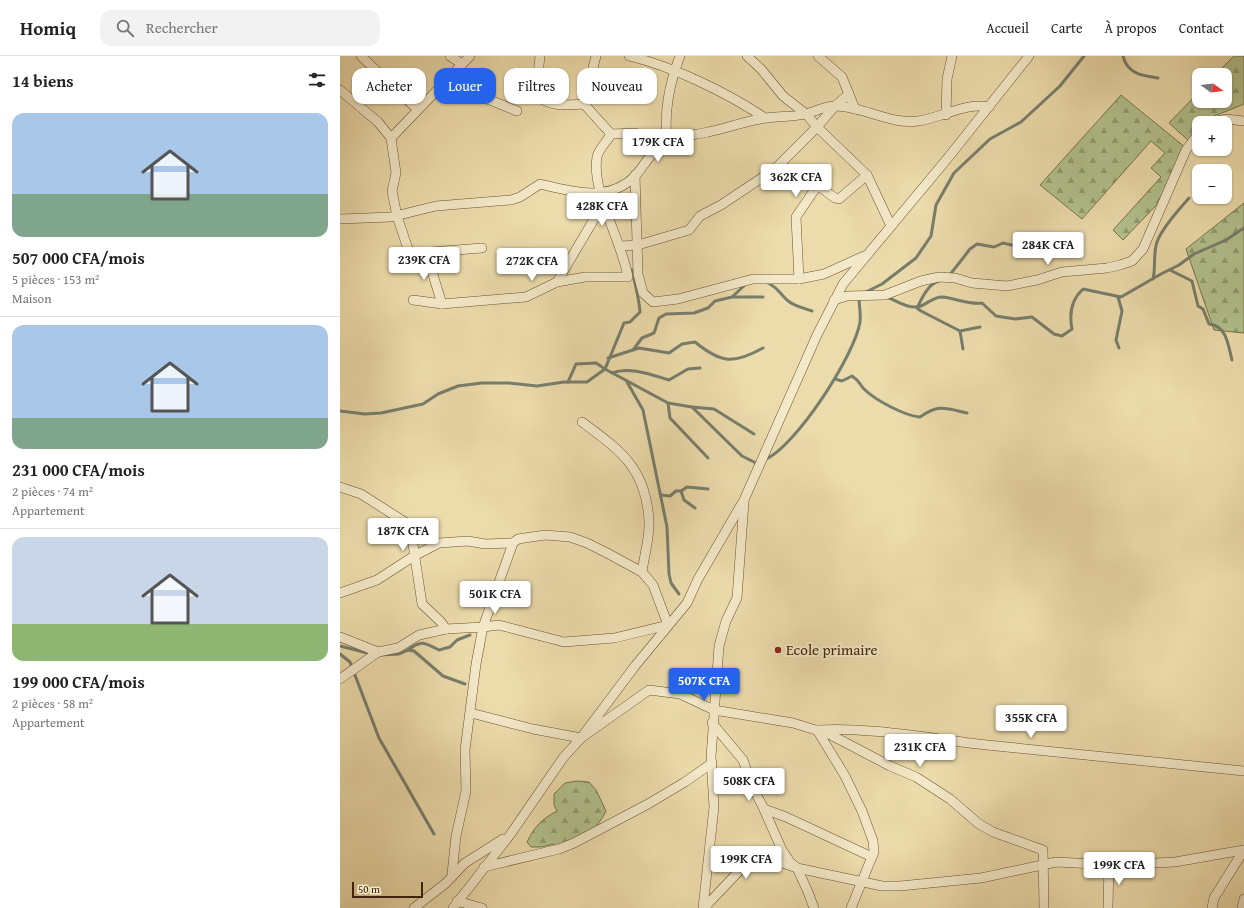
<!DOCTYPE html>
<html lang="fr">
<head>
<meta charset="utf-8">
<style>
	:root { --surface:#fff; --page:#f2f2f2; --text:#222; --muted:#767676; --line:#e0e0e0; --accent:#2563eb }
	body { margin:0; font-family:"Gentium Book Plus",serif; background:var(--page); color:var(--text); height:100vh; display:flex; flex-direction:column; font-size:15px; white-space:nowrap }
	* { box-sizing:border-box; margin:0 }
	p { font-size:13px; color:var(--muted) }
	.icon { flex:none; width:22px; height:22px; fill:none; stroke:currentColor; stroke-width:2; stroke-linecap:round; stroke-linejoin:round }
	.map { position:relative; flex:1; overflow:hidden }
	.details { display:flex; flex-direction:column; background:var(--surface); width:340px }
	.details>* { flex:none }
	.top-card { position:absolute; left:12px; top:12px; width:380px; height:36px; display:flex; gap:8px }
	.needle { width:26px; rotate:105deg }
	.tools { position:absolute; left:852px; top:12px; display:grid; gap:8px }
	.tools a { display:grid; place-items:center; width:40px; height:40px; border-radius:8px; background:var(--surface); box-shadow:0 1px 3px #0004; font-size:20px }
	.scale { position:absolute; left:12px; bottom:10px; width:71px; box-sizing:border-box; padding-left:4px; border:2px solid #422508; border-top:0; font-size:11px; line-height:14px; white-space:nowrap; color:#422508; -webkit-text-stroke:3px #f3e8c8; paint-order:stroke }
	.price { position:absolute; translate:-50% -34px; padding:0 9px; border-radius:4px; background:#fff; color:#222; font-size:13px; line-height:26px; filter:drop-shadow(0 1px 2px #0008) }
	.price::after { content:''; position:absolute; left:50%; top:24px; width:12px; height:9px; margin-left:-6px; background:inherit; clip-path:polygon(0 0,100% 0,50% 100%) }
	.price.selected { background:var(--accent); color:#fff }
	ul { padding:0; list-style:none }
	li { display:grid; align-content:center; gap:8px; height:212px; padding:0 12px }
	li+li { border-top:1px solid var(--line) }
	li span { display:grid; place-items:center; height:124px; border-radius:12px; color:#555 }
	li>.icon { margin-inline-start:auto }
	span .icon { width:72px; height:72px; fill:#fffc; stroke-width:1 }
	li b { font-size:17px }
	h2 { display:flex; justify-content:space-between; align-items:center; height:48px; padding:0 12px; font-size:17px }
	.pill { padding:0 14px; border-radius:12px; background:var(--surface); box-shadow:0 1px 3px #0004; font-size:14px; line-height:36px }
	.pill.selected { background:var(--accent); color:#fff }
	header { display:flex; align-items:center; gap:24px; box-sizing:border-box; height:56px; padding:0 20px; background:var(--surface); border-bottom:1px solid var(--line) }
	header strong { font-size:19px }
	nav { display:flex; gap:22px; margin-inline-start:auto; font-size:14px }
	.search { width:280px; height:36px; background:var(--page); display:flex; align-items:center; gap:10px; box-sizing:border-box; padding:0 14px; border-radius:12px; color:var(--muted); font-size:15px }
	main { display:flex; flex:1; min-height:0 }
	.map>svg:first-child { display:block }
	.forest { fill:url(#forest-firs); stroke:#7a734a }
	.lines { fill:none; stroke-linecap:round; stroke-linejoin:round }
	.stream { stroke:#777e6d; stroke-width:3 }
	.minor-casing { stroke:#6c5231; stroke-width:10 }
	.minor { stroke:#f3e8c8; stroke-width:9 }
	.poi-dot { fill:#8f2418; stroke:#f3e8c8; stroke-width:1.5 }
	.labels { text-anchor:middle; stroke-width:4; stroke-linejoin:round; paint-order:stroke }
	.poi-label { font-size:15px; fill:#422508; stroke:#f3e8c8; text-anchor:start }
</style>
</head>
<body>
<header>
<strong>Homiq</strong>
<div class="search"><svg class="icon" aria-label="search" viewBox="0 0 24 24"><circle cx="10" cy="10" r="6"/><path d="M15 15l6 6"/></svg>Rechercher</div>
<nav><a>Accueil</a><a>Carte</a><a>À propos</a><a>Contact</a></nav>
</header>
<main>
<section class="details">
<h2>14 biens<svg class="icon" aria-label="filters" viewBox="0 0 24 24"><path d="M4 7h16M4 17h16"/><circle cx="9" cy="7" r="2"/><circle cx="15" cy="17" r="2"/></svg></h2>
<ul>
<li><span style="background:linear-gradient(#a9c7e8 65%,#7fa58c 0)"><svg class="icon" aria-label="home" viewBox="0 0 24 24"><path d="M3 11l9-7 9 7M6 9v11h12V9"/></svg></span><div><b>507 000 CFA/mois</b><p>5 pièces · 153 m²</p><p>Maison</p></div></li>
<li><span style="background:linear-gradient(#a9c7e8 75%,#7fa58c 0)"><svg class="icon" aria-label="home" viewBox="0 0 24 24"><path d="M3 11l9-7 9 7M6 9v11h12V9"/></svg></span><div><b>231 000 CFA/mois</b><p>2 pièces · 74 m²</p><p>Appartement</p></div></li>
<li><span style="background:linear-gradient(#c9d6e8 70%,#8fb573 0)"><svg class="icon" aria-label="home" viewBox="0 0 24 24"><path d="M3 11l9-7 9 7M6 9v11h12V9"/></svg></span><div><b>199 000 CFA/mois</b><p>2 pièces · 58 m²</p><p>Appartement</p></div></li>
</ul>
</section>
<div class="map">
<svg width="904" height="852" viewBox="0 0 904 852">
	<defs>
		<pattern id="forest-firs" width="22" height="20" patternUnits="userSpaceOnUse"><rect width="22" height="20" fill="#b2c18d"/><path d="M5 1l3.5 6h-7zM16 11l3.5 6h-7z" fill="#929d71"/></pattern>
	</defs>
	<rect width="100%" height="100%" fill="#ecdbab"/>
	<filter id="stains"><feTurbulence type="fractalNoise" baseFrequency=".005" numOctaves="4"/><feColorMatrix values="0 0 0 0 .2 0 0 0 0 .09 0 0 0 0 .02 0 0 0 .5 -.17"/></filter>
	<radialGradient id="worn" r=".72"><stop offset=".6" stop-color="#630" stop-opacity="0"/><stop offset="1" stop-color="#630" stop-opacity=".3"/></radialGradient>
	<g class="forest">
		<polygon points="894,0 904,0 904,48 872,61 867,67 859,67 859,75 849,85 829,67 859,36 859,45 885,45 885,19 875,19"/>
		<polygon points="781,39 846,92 826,139 783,184 773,174 821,121 811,112 825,97 811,85 742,163 700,129"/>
		<polygon points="904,147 904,277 874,274 846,193"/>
		<path d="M237,725L249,726L256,734L266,755C257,775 239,785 219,793L214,788L201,791H191L187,786C194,771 202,763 217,755L214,749V738L225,727Z"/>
	</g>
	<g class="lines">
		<g class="stream">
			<path d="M783,0C787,18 803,20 818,22"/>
			<path d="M830,214L852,225L858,250L863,253L869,268C887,270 888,289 892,304"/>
			<polyline points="609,220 630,193 637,188 654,191 663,187 680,191"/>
			<path d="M813,223C816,210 813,198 817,186C821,173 840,152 849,142"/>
			<path d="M599,225C588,228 582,242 577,252L581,255L620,275L623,293"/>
			<path d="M426,226C437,231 438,235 446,243C452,250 464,252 472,255"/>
			<polyline points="526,236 542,228 576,202 591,180 596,149 614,117 650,83 681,66 720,30 744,0"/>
			<polyline points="393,241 423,241"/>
			<polyline points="778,241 782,255 776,284 779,292"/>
			<path d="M549,242C557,245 567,252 576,251C585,251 591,241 602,241C616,242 628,249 642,247L656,260L675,263L692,261L714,278L722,280L732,273C729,258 731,244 743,233L781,241L821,218L839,209L854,198L886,184L904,172"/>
			<polyline points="620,275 640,271"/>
			<polyline points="293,294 302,282 314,277 319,262 326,258 354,257 368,252 375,245 392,241 407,227"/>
			<path d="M268,302L299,292L329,297L342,288L355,286C382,308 394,308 423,292"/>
			<path d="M272,317C289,310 312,319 329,324L348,313L360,312"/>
			<path d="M495,323L502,325L512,320C521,326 519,328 524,333C535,344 565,360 580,361C599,348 605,352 627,357"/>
			<path d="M228,326L236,308L256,307L265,313L284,267L290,266L300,256C299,242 295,228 292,214"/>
			<polyline points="287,326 303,354 327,471 329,518 331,527 339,538"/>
			<polyline points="328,347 330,362 368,402"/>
			<polyline points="352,351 374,353 414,378"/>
			<polyline points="0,355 25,358 41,357 83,348 98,338 118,330 142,327 169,327 197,330 224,326 247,326 265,313 328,347 352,351 402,400 416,407 418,406"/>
			<path d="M424,404C455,392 515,299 520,266C521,258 519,249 519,241"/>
			<polyline points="341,435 344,444 355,452"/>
			<polyline points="321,439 330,440 336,435 341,435 347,431 368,433"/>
			<polyline points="0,590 31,598"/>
			<path d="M68,594C81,584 84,586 99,594L110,591L117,584L130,579"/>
			<polyline points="0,598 10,606 39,682 94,778"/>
			<polyline points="39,599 59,598 68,594 74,595 103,620 125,628"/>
		</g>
		<g class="minor-casing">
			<g id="minor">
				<polyline points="21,0 77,53"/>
				<polyline points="110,0 122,8"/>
				<path d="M200,0L196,37C205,52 229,49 244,48"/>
				<path d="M256,0L244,48L271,78L295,77L327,86C324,55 329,29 340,0"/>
				<path d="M289,0C334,11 386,36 425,62"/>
				<polyline points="407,0 421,13 443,40 466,58 477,71 527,119 551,170"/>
				<polyline points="478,0 502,21 515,53"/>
				<polyline points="108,22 140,40 177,55"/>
				<polyline points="0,34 38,66 51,82 56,117 52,135 57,160 68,193 72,196 78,197 142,192"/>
				<polyline points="606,59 607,23 612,0"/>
				<polyline points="869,67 887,63 904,65"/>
				<polyline points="51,82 130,0"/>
				<polyline points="295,119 298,218 303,237 313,246 338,243 413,223 459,223 484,218 524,200"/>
				<path d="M0,163L51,161L96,150L171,144L180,141L200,128C232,136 270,147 296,119C306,107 313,93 327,86C339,80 355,79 368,76C388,72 408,64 427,62C440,60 454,61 466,58C476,55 485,50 495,50C523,50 550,69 578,65C601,62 626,46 649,51"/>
				<polyline points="280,190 298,189 349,174 360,160 381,149 435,113 477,71 495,50 509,38"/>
				<polyline points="86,196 102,248"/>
				<polyline points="459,223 456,161 475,133 480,131 495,142 499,143 527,119"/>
				<path d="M217,226L245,221H288C282,185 251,135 257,101C259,92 267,86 271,78"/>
				<polyline points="73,244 102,248 186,241 217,226 270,136"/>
				<polyline points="494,244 507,240 545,239 581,225 599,221 615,222 632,227 667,230 697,224 722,216 767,212 780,209 792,205 803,193 846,94 859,77"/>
				<path d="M242,366C281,395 306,412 309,465C310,481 304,500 302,516"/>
				<polyline points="0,431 21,438 68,468 71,475 82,548 101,566 106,573"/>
				<polyline points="0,537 37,524 74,500 99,487 128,485 145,488 173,487"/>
				<polyline points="0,581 38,596"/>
				<polyline points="0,623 38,596 58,592 79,579 106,573 143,571 159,569 224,586 274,582 328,569 313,529 302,516 267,497 247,487 230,481 205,479 178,483 173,487 143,571 136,608 125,694 126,735 116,780 112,818"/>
				<polyline points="131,657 193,673 241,682 309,634 340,638 374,654 453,667 489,678 550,710 576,721 610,743 639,768 653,776 703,794 704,852"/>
				<polyline points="372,667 403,704 414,734 422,749 442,794 450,806 457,812 468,836 474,852"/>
				<polyline points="424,753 446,761 532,801"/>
				<polyline points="144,811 219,793 234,787 308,748 345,726 372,707"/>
				<polyline points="117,845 142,852"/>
				<polyline points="74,852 106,827 125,807 163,783"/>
				<polyline points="113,852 170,779 223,702 241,682 295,610 347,547 358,523 404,444 477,279 503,228 607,103 689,0"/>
				<polyline points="363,852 374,751 371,701 379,590 386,565 397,542 404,446"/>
				<polyline points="364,852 401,813 413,808 443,807 457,812 542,830 560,830 641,822 716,806 775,809 835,806 904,794"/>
				<path d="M511,852L534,796L533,785L522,755L505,720L477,674C534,671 591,683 647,689C733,698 818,706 904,715"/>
				<polyline points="768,852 769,808"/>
				<polyline points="872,852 874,842 904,794"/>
				<polyline points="902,852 904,843"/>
			</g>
		</g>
		<use href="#minor" class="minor"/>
	</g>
	<circle class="poi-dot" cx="438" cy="594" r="4"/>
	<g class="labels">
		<g class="poi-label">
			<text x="446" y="599">Ecole primaire</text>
		</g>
	</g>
	<rect width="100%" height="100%" filter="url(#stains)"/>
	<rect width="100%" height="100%" fill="url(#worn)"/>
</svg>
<div class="tools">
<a><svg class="needle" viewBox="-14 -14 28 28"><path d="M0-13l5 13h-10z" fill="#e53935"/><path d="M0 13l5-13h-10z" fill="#767676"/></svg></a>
<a>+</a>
<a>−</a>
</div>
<div class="scale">50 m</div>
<b class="price" style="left:318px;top:107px">179K CFA</b>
<b class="price" style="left:456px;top:142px">362K CFA</b>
<b class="price" style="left:262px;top:171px">428K CFA</b>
<b class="price" style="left:708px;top:210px">284K CFA</b>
<b class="price" style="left:84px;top:225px">239K CFA</b>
<b class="price" style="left:192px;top:226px">272K CFA</b>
<b class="price" style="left:63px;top:496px">187K CFA</b>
<b class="price" style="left:155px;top:559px">501K CFA</b>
<b class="price selected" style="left:364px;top:646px">507K CFA</b>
<b class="price" style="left:691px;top:683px">355K CFA</b>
<b class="price" style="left:580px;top:712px">231K CFA</b>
<b class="price" style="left:409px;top:746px">508K CFA</b>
<b class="price" style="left:406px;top:824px">199K CFA</b>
<b class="price" style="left:779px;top:830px">199K CFA</b>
<div class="top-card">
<a class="pill">Acheter</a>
<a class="pill selected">Louer</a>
<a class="pill">Filtres</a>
<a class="pill">Nouveau</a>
</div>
</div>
</main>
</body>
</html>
